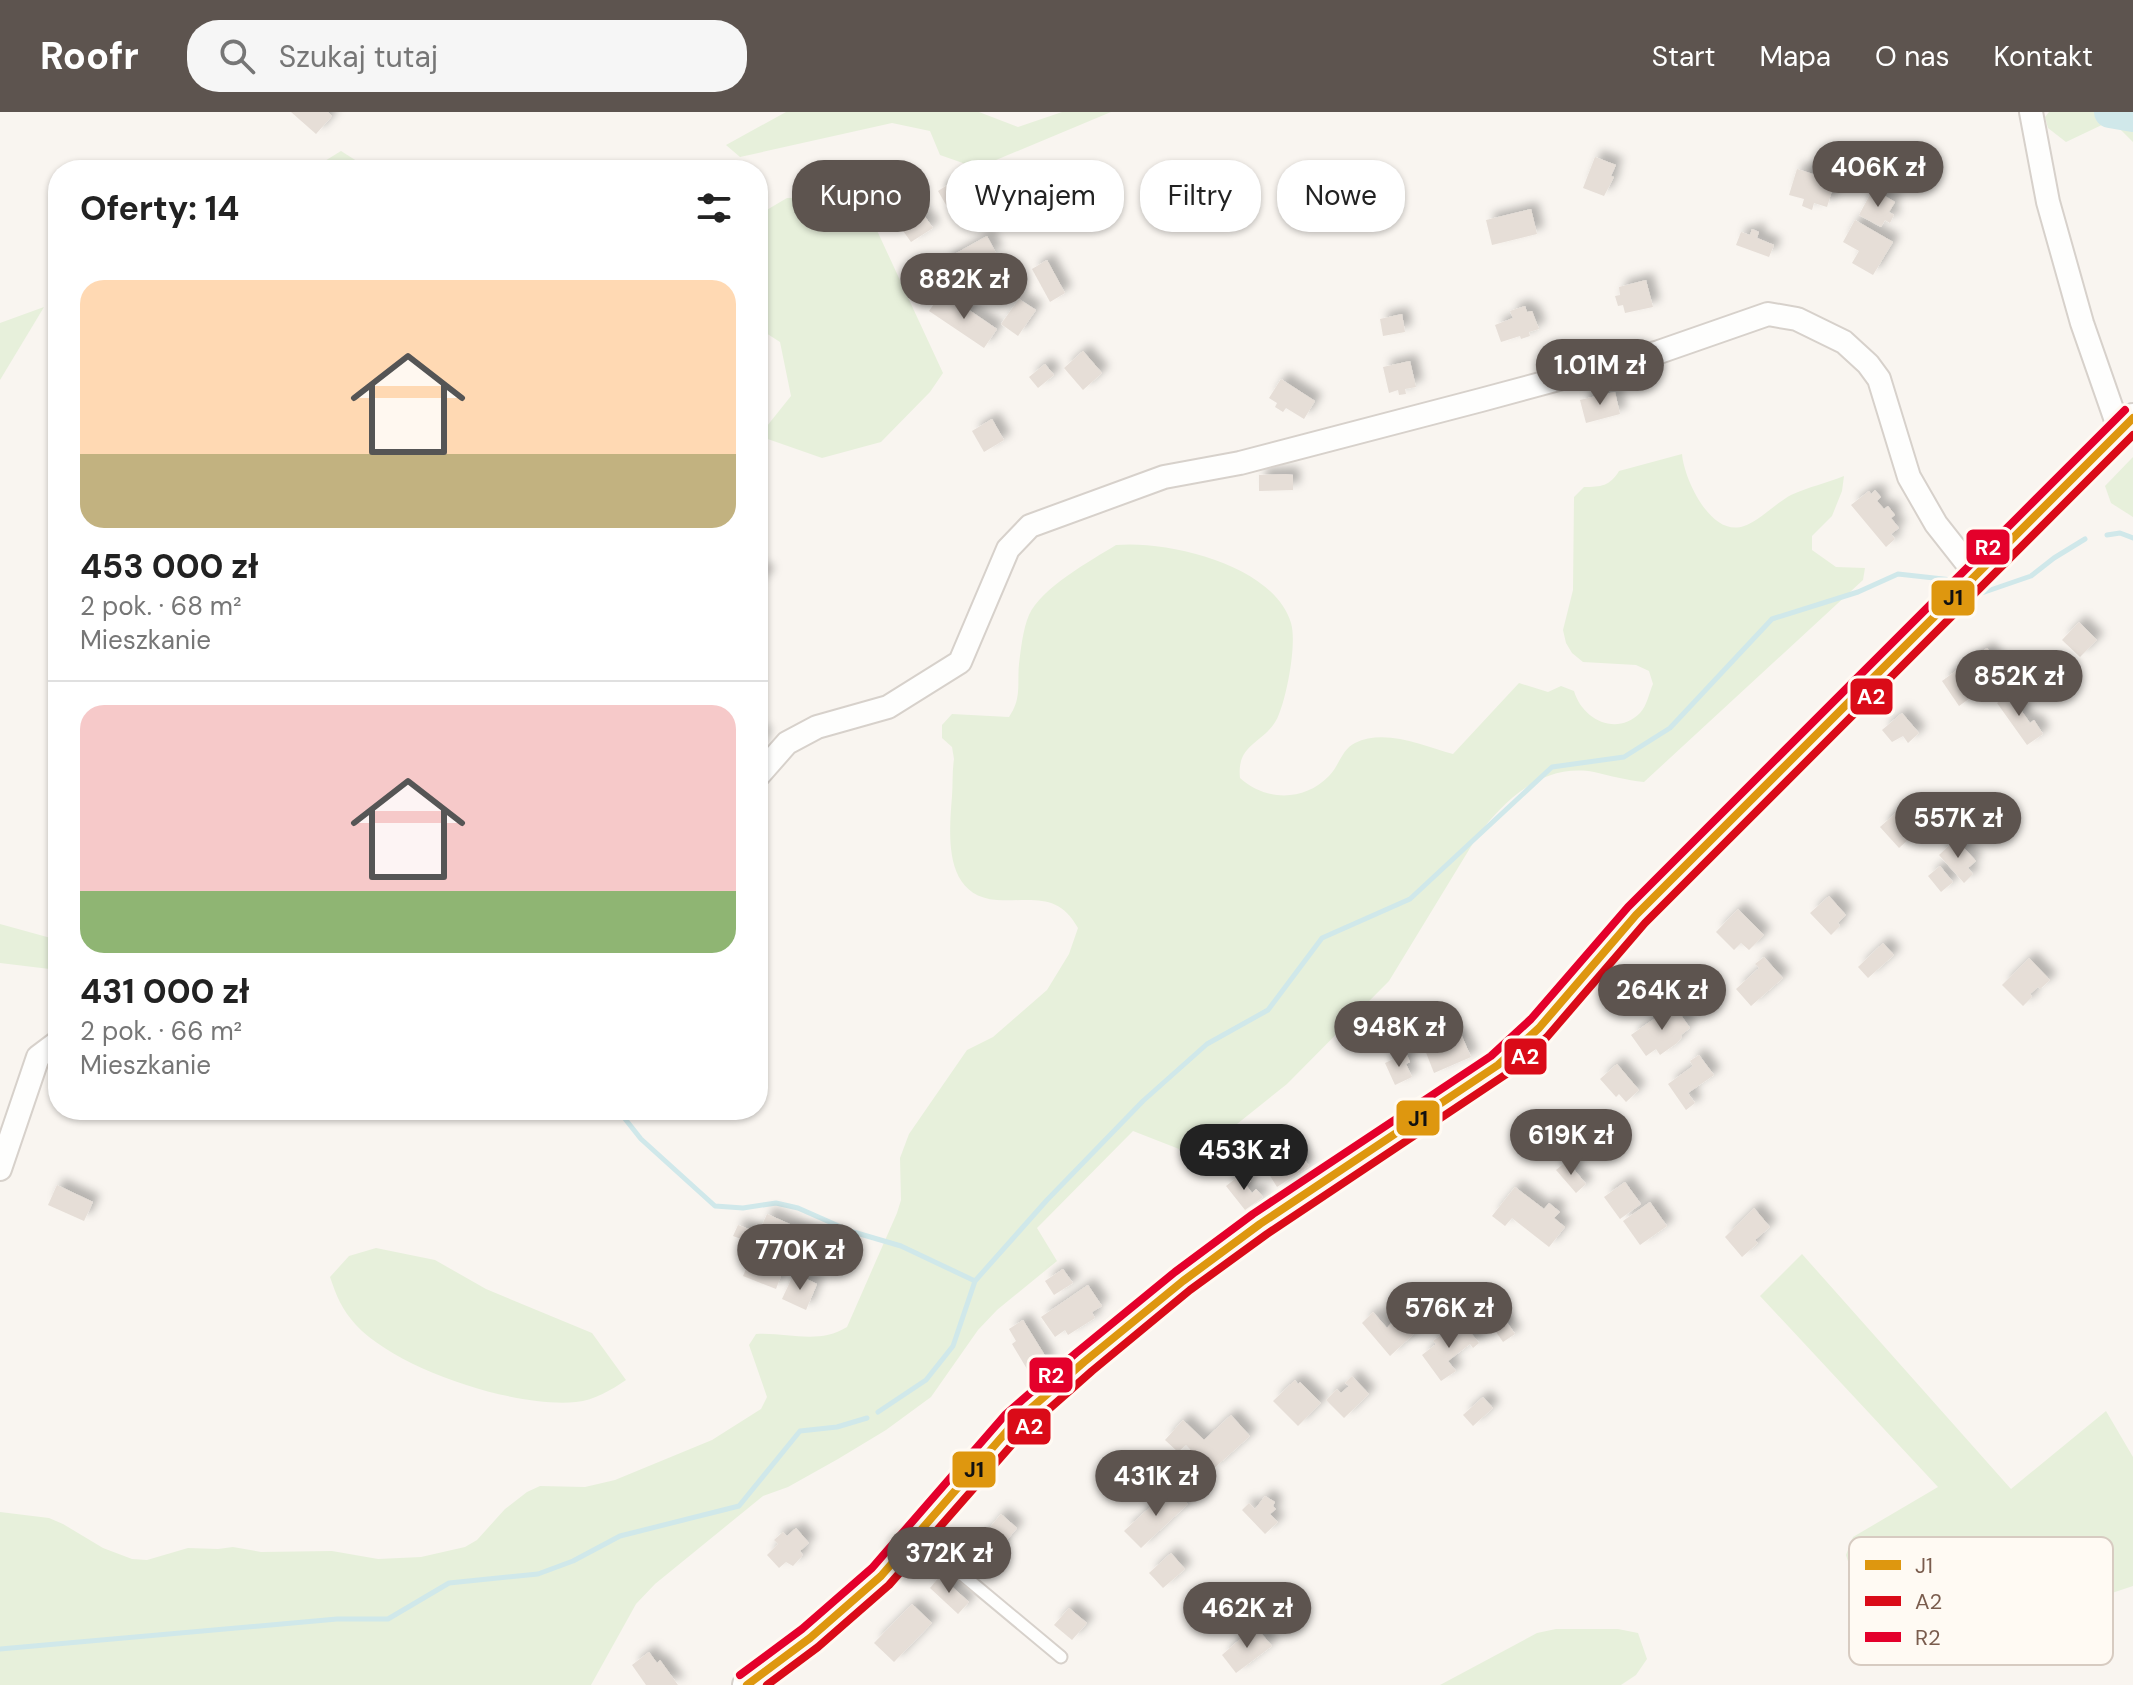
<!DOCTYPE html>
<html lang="pl">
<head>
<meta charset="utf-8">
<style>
	:root { --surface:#fff; --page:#f6f6f6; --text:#222; --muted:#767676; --line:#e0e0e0; --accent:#5d544f }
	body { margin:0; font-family:"DM Sans",sans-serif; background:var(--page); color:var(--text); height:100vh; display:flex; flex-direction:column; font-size:30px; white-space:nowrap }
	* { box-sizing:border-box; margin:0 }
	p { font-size:26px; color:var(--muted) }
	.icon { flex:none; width:44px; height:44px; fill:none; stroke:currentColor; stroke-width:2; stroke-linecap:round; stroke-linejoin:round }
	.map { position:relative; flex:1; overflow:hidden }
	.side { position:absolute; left:48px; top:48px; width:720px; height:960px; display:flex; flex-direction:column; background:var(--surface); border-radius:32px; box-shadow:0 2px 6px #0004 }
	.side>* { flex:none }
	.banner { position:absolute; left:792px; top:48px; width:760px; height:72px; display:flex; gap:16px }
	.price { position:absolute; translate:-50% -68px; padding:0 18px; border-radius:28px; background:var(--accent); color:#fff; font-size:26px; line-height:52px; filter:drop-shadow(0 2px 4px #0008) }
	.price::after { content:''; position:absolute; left:50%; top:48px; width:24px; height:18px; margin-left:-12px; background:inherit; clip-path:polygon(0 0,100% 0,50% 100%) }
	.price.selected { background:#222; color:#fff }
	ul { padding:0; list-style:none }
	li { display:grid; align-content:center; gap:16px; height:424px; padding:0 32px }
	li+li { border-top:2px solid var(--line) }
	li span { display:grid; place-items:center; height:248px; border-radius:24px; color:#555 }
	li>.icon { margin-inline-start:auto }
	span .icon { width:144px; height:144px; fill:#fffc; stroke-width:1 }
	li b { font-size:34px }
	h2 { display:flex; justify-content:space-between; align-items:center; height:96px; padding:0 32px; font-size:34px }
	.tag { padding:0 28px; border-radius:32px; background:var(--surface); box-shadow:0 2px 6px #0004; font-size:28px; line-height:72px }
	.tag.selected { background:var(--accent); color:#fff }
	header { display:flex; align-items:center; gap:48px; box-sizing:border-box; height:112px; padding:0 40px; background:var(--accent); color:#fff }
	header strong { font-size:38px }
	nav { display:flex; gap:44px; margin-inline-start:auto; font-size:28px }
	.search { width:560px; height:72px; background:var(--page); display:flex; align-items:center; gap:20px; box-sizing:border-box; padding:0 28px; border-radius:32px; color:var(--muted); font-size:30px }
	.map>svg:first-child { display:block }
	.green { fill:#e7f0db }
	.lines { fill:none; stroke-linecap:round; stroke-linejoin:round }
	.stream { stroke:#d0e8ea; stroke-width:5 }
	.river { stroke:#d0e8ea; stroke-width:32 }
	.building { fill:#e6ded7; filter:url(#shadow) }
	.service-casing { stroke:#d7d1cb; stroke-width:15 }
	.minor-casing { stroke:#d7d1cb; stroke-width:26 }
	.tertiary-casing { stroke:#d7d1cb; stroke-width:32 }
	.service { stroke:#fefefd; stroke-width:11 }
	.minor { stroke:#fefefd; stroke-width:22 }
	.tertiary { stroke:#fefefd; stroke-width:28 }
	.bus-1-casing { stroke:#fffaf3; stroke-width:14 }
	.bus-2-casing { stroke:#fffaf3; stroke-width:14 }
	.bus-3-casing { stroke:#fffaf3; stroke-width:14 }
	.bus-1 { stroke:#de970f; stroke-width:8 }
	.bus-2 { stroke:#da0b18; stroke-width:8 }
	.bus-3 { stroke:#e4002b; stroke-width:8 }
	.key { fill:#fffaf3; stroke:#d7cbc1; stroke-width:2 }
	.key-label { font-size:22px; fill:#7a5c4d }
	.line-badge { stroke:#fffaf3; stroke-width:3 }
	.badge-label { font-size:22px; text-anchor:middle; font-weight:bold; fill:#fff }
	.pale-badge-label { font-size:22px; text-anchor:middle; font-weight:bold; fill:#111 }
</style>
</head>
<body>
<header>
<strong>Roofr</strong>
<div class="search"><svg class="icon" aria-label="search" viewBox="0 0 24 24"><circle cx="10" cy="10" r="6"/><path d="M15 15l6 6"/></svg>Szukaj tutaj</div>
<nav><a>Start</a><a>Mapa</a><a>O nas</a><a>Kontakt</a></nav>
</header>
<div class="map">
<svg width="2133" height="1573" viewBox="0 0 2133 1573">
	<defs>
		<filter id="shadow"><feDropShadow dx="7" dy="-7" stdDeviation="4" flood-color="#0004"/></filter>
	</defs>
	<rect width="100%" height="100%" fill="#f9f5f0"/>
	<g class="green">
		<polygon points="786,0 979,0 1018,15 1062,0 1111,0 977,56 940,43 930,19 892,11 740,45 726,33"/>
		<polygon points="2049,0 2133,0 2133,30 2118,15 2106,11 2066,30 2048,16 2045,5"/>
		<polygon points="341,39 363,53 365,58 321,58 320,52"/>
		<polygon points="701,48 730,53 730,58 694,58"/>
		<polygon points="861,84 943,261 930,280 881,330 822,346 759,324 791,284 780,230 758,216 758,103 787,86"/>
		<polygon points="44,195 0,268 0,211"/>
		<path d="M1682,342C1684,367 1711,426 1744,414C1759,409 1776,391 1791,383C1808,375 1827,371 1844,364L1842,379L1832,404L1812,424V438L1836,455L1865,456L1863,468L1644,670C1626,668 1611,664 1594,660C1544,651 1506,686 1478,723L1389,869L1287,972L1197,1044L1133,1019L1037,1116L1057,1149L997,1198L978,1218L931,1285L886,1318L838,1347L788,1375L763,1384L655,1472L636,1492L591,1573H0V1400L49,1406L63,1412L103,1436L132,1447L147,1448L188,1436L218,1437L233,1435L261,1440L332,1439L378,1447L421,1445L465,1435L477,1428L505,1397L527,1380L540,1374L585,1375L615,1368L712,1328L761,1297L767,1285L749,1233L756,1222C788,1220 818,1233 847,1215L897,1101L901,1088L900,1046L909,1022L967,938L993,925L1047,878L1069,842L1078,816C1058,779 1030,790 997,788C943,784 949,723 952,684C953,672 952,660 954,647L952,635L942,626V613L952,602L1009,605C1022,586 1017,572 1019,552C1021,536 1023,517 1029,503C1041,476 1090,449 1116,433C1168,428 1274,453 1291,511C1297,531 1287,583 1279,602C1268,632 1236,629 1240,666C1265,689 1304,690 1329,664C1339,654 1342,637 1355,631C1385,616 1424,634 1453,642L1519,571L1548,580L1561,574L1574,579C1582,607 1616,625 1640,601C1647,594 1649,581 1653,572L1649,559L1636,553L1583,550L1572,541L1566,531L1563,518L1573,478L1574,385L1584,375C1601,375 1610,374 1619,359Z"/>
		<polygon points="2133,345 2133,405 2111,391 2105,374"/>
		<polygon points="0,812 58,828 58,858 0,851"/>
		<path d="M376,1136L435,1148L486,1177L592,1221L626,1268C611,1278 595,1288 576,1290C515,1296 398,1258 356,1213C342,1198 336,1183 330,1165L349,1144Z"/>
		<polygon points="1802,1142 2011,1377 2106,1299 2133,1345 2133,1474 2079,1492 2038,1502 2019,1496 2002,1483 1982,1483 1970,1499 1951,1511 1932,1515 1889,1513 1873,1500 1852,1462 1846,1443 1853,1425 1938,1375 1760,1184"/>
		<polygon points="1556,1517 1618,1517 1638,1521 1647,1547 1636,1563 1621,1573 1440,1573 1537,1521"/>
	</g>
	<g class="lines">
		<g class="stream">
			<polyline points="2107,423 2120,421 2133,426"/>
			<polyline points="1973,484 2031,464 2054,446 2085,427"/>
			<polyline points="618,998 641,1027 715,1094 743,1096 776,1091 798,1096 850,1119 901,1134 975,1169"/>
			<polyline points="878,1300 926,1268 953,1234 975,1169 1047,1088 1143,989 1207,932 1268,898 1322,826 1410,787 1552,655 1624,645 1670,616 1772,507 1858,480 1898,462 1952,468"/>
			<polyline points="0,1537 337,1507 388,1507 449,1471 538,1462 573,1449 620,1424 739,1394 800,1319 837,1315 867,1306"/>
		</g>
		<polyline class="river" points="2110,0 2133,4"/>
	</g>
	<g class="building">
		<polygon points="291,0 328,0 332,4 316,22"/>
		<polygon points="1595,45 1616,53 1611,64 1614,65 1604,84 1583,76"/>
		<polygon points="1797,57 1835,69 1827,95 1814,91 1812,98 1802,94 1804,87 1789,83"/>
		<polygon points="960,65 979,97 956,110 938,79"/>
		<polygon points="1873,77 1895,90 1889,100 1894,103 1890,111 1885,108 1881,115 1859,103"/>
		<polygon points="1531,97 1537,122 1492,133 1486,108"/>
		<polygon points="923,102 933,116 911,130 901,116"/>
		<polygon points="1855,108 1893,130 1873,163 1852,151 1859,139 1843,130"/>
		<polygon points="1752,117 1759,120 1757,126 1774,133 1769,145 1736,133 1741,120 1750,123"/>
		<polygon points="987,124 996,141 954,165 944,148"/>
		<polygon points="1047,148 1065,181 1050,190 1032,157"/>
		<polygon points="1646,168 1653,195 1625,201 1623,193 1618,194 1615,184 1620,183 1619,175"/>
		<polygon points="947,183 997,217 984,236 929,199 936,189 941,192"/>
		<polygon points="1019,187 1036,198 1018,224 1001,212"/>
		<polygon points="1525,194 1527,200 1532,199 1539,217 1529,220 1530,224 1521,227 1520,224 1501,230 1495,213 1513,206 1510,199"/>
		<polygon points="1402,202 1405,220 1383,224 1380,207"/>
		<polygon points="1083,239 1102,261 1083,278 1064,256"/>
		<polygon points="1410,249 1416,275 1405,277 1406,282 1399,283 1398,278 1389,281 1383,255"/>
		<polygon points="1045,252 1054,263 1038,276 1029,265"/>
		<polygon points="1281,267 1315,289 1304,307 1286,296 1283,300 1275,295 1277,291 1269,286"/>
		<polygon points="1604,279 1605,282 1615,280 1620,302 1586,311 1580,288 1596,284 1595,281"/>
		<polygon points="992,307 1004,328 984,340 972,319"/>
		<polygon points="1286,362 1293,363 1293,378 1259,379 1259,363"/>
		<polygon points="1875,378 1881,385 1877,389 1884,397 1888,394 1895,403 1891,406 1899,416 1891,422 1895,427 1886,435 1851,393 1869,379 1871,382"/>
		<polygon points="758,455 768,462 758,476"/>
		<polygon points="2079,510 2097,528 2080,545 2062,528"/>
		<polygon points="1987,536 2005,561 1959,594 1942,569"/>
		<polygon points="2015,578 2021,587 2016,591 2030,611 2034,608 2043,622 2027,633 1997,591"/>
		<polygon points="1902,601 1919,621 1908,631 1903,624 1892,630 1882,618"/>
		<polygon points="758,619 765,623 758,639"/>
		<polygon points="1898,699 1917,720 1899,736 1880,715"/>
		<polygon points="1956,727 1976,749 1968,756 1973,762 1964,771 1939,743"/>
		<polygon points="1940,754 1953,770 1941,780 1928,764"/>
		<polygon points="1829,784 1846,803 1838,811 1840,814 1831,823 1810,801"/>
		<polygon points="1738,797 1764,823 1749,838 1741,831 1734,838 1716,820"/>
		<polygon points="1883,831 1894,843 1868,866 1858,855"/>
		<polygon points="1764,845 1783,866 1751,894 1736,877 1759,856 1755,852"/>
		<polygon points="2029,846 2050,868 2040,877 2038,875 2030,882 2032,885 2023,894 2002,873"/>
		<polygon points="1674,893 1690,916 1681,923 1682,925 1677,931 1660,943 1656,937 1646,944 1631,923 1658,904 1660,907 1663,905 1661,902"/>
		<polygon points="1461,922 1471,945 1434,961 1425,938"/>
		<polygon points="1406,941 1410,950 1406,952 1412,965 1395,973 1385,951"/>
		<polygon points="1699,943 1714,963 1688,981 1695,991 1686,998 1668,972 1693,954 1690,949"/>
		<polygon points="1617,952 1639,978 1626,990 1619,982 1616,985 1600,967"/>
		<polygon points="1293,1031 1309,1054 1277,1075 1262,1051"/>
		<polygon points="1567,1049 1586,1072 1576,1081 1556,1058"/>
		<polygon points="1244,1060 1251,1069 1246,1073 1252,1081 1256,1077 1263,1085 1245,1098 1226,1074"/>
		<polygon points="1625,1070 1641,1092 1620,1107 1604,1085"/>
		<polygon points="57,1073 93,1090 84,1109 48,1093"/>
		<polygon points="1515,1075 1544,1097 1549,1091 1560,1100 1554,1106 1565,1115 1549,1135 1512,1106 1505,1114 1492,1104"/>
		<polygon points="1650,1090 1667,1114 1640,1133 1623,1109"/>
		<polygon points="1754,1096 1770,1115 1755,1128 1758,1131 1742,1145 1725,1125"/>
		<polygon points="767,1102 817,1124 808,1142 759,1120"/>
		<polygon points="738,1113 757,1120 752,1131 733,1124"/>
		<polygon points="752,1143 784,1156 776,1177 743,1164"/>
		<polygon points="1063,1157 1073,1171 1054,1183 1045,1169"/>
		<polygon points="794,1161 817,1172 806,1198 782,1187"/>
		<polygon points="1088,1173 1102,1194 1092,1200 1095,1206 1068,1223 1065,1218 1055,1225 1041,1205"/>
		<polygon points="1373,1200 1387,1216 1400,1201 1416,1220 1390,1244 1362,1211"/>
		<polygon points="1504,1206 1515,1222 1503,1230 1492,1214"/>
		<polygon points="1023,1208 1049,1250 1030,1262 1012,1232 1016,1229 1009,1217"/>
		<polygon points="1462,1210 1479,1231 1473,1236 1470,1232 1448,1249 1456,1259 1441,1269 1422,1243 1436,1232 1433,1229 1444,1221 1442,1218 1446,1214 1450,1220"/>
		<polygon points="1352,1264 1369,1282 1344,1306 1326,1288 1337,1277 1341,1281 1349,1274 1345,1271"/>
		<polygon points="1295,1268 1298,1272 1300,1270 1321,1291 1298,1314 1273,1289"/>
		<polygon points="1483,1285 1493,1296 1473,1314 1463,1303"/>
		<polygon points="1231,1303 1250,1324 1211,1359 1186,1333 1178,1340 1165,1328 1183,1308 1204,1328"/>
		<polygon points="1172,1375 1188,1392 1141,1436 1124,1419"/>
		<polygon points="1265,1384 1275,1390 1273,1394 1276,1397 1270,1402 1278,1410 1265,1422 1242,1398 1249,1391 1255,1397"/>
		<polygon points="1001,1402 1017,1416 993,1445 977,1431"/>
		<polygon points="796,1416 809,1431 800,1439 803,1443 793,1454 786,1450 779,1456 767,1443 778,1432 774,1428 783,1420 787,1424"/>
		<polygon points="1171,1441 1185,1457 1163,1476 1149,1461"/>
		<polygon points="940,1464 969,1490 958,1502 930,1476"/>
		<polygon points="912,1492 932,1511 894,1550 874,1531"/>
		<polygon points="1069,1496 1087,1511 1072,1528 1054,1513"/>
		<polygon points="1255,1514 1272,1534 1236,1561 1222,1543"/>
		<polygon points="649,1540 657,1551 660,1548 678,1573 646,1573 632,1553"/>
	</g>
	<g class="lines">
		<g class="service-casing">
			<polyline id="service" points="917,1425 1061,1545"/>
		</g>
		<g class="minor-casing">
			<g id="minor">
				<polyline points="2031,0 2048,90 2082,211 2120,320"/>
				<polyline points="758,664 787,631 817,615 888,595 960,550 1008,437 1030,414 1164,365 1240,351 1481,288 1659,240 1768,202 1797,207 1844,230 1868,252 1879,267 1909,365 1936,412 1977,464"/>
				<polyline points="0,1057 38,945 58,930"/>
			</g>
		</g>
		<g class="tertiary-casing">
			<polyline id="tertiary" points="747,1573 810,1526 881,1464 1014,1311 1084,1250 1183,1169 1260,1112 1498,953 1539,916 1573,879 1636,803 2133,306"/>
		</g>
		<use href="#service" class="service"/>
		<use href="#minor" class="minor"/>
		<use href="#tertiary" class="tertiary"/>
		<g class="bus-1-casing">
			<polyline id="bus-1" points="747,1573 810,1526 881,1464 1014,1311 1084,1250 1183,1169 1260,1112 1498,953 1539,916 1636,803 2133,306"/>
		</g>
		<g class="bus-2-casing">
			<polyline id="bus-2" points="767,1573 818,1535 889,1473 1023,1320 1092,1259 1190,1178 1267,1122 1505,963 1547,925 1645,811 2133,323"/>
		</g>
		<g class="bus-3-casing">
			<polyline id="bus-3" points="740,1563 802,1517 872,1456 1005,1303 1076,1241 1175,1160 1253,1102 1491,944 1531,907 1628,795 2125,298"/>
		</g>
		<use href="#bus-1" class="bus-1"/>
		<use href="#bus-2" class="bus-2"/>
		<use href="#bus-3" class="bus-3"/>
	</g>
	<rect x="1849" y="1425" width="264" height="128" rx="12" class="key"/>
	<rect x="1865" y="1448" width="36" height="10" fill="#de970f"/>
	<rect x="1865" y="1484" width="36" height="10" fill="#da0b18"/>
	<rect x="1865" y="1520" width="36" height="10" fill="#e4002b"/>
	<g class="key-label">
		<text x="1915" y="1461">J1</text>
		<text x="1915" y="1497">A2</text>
		<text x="1915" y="1533">R2</text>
	</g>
	<g class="line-badge">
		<rect x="1965" y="416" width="46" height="38" rx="8" fill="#e4002b"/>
		<rect x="1930" y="467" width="46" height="38" rx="8" fill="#de970f"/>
		<rect x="1849" y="565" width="45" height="39" rx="8" fill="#da0b18"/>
		<rect x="1503" y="925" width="45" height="39" rx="8" fill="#da0b18"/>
		<rect x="1395" y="987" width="46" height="38" rx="8" fill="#de970f"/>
		<rect x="1028" y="1244" width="46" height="38" rx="8" fill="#e4002b"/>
		<rect x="1006" y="1295" width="46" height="39" rx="8" fill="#da0b18"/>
		<rect x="951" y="1338" width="46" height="39" rx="8" fill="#de970f"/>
	</g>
	<g class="badge-label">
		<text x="1988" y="443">R2</text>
		<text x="1871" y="592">A2</text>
		<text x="1525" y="952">A2</text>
		<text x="1051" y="1271">R2</text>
		<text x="1029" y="1322">A2</text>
	</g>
	<g class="pale-badge-label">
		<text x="1953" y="493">J1</text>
		<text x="1418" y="1014">J1</text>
		<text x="974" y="1365">J1</text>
	</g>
</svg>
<b class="price" style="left:1878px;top:97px">406K zł</b>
<b class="price" style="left:964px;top:209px">882K zł</b>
<b class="price" style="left:1600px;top:295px">1.01M zł</b>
<b class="price" style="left:2019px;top:606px">852K zł</b>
<b class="price" style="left:1958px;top:748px">557K zł</b>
<b class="price" style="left:1662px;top:920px">264K zł</b>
<b class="price" style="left:1399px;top:957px">948K zł</b>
<b class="price" style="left:1571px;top:1065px">619K zł</b>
<b class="price selected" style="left:1244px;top:1080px">453K zł</b>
<b class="price" style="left:800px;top:1180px">770K zł</b>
<b class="price" style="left:1449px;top:1238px">576K zł</b>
<b class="price" style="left:1156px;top:1406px">431K zł</b>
<b class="price" style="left:949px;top:1483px">372K zł</b>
<b class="price" style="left:1247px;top:1538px">462K zł</b>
<div class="banner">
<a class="tag selected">Kupno</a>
<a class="tag">Wynajem</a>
<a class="tag">Filtry</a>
<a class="tag">Nowe</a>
</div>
<section class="side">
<h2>Oferty: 14<svg class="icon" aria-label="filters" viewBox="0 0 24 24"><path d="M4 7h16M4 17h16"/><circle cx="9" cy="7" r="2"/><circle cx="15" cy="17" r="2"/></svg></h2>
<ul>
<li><span style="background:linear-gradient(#ffd9b3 70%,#c2b280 0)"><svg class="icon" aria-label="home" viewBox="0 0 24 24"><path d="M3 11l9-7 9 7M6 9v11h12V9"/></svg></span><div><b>453 000 zł</b><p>2 pok. · 68 m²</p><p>Mieszkanie</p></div></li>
<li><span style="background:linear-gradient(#f6c9c9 75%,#8fb573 0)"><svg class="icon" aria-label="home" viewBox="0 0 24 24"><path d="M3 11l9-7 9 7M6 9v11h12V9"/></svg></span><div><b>431 000 zł</b><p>2 pok. · 66 m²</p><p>Mieszkanie</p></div></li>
</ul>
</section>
</div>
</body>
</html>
